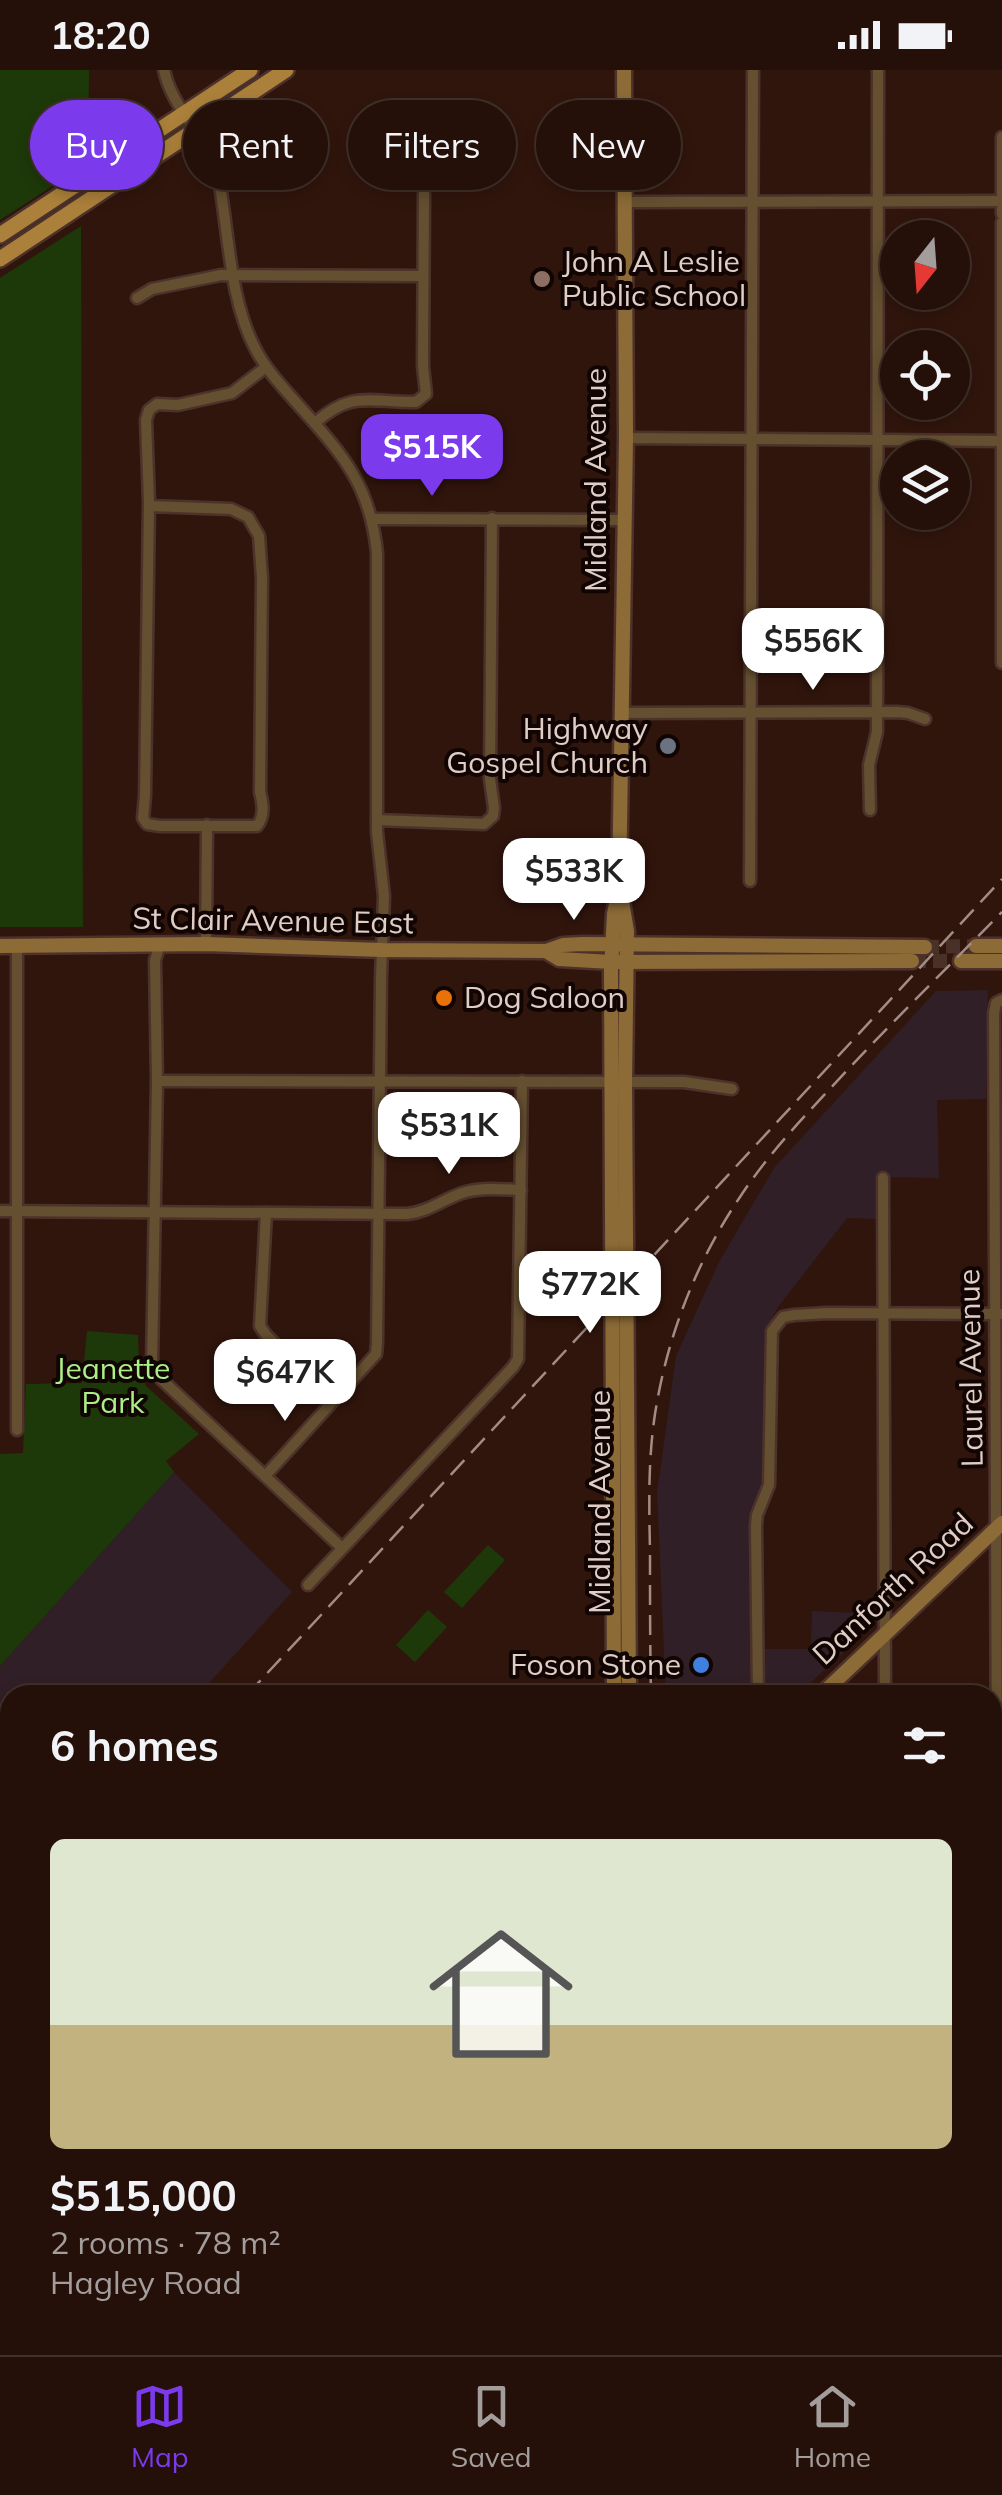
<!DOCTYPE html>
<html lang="en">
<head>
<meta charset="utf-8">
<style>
	:root { --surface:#241009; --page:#301e17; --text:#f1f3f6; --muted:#a39d9c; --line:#41302a; --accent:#7c3aed }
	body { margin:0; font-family:Mulish,sans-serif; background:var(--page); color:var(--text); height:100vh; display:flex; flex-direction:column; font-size:38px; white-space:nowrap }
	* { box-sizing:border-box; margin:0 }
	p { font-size:32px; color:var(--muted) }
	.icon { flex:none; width:55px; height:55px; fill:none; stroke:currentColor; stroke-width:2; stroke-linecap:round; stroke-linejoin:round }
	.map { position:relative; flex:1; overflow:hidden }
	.sheet { position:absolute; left:0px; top:1615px; width:1002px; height:670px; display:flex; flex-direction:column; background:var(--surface); border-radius:30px 30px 0 0; box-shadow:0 5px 15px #0003,0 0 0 2px var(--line) }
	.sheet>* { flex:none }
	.hud { position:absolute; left:30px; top:30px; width:942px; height:90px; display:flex; gap:20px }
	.needle { width:65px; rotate:197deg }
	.buttons { position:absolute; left:880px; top:150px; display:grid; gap:20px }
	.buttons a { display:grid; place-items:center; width:90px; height:90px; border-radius:50%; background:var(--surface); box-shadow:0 5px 15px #0003,0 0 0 2px var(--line); font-size:50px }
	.price { position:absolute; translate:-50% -85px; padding:0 22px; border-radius:20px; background:#fff; color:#222; font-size:32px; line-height:65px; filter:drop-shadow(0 2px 5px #0008) }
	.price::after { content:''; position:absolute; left:50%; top:60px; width:30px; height:22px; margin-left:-15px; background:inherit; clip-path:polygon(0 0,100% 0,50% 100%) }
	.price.current { background:var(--accent); color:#fff }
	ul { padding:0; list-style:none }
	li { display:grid; align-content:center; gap:20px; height:530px; padding:0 50px }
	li+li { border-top:2px solid var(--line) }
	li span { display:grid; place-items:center; height:310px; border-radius:15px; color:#555 }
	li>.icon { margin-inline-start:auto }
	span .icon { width:180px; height:180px; fill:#fffc; stroke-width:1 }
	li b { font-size:42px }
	h2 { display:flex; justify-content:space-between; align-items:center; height:120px; padding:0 50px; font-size:42px }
	.chip { padding:0 35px; border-radius:45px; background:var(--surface); box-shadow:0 5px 15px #0003,0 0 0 2px var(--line); font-size:35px; line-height:90px }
	.chip.current { background:var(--accent); color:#fff }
	.status { display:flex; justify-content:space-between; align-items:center; height:70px; padding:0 50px; background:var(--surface); direction:ltr }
	.status svg { height:28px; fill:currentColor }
	.tabs { display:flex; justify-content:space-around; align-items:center; height:140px; border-top:2px solid var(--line); background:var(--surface); font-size:28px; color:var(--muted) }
	.tabs a { display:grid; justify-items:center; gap:5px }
	.tabs .current { color:var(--accent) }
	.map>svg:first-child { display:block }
	.industrial { fill:#301f26 }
	.green { fill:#1d3909 }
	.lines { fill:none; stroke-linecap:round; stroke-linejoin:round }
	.secondary-tunnel { stroke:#4a3128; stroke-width:14; stroke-dasharray:14 7; stroke-linecap:butt }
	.minor-casing { stroke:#4c322a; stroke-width:15 }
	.secondary-casing { stroke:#4c322a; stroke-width:19 }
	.primary-casing { stroke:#4c322a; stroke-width:20 }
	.minor { stroke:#644f30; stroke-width:10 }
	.secondary { stroke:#8c6b36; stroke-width:14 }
	.primary { stroke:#ab803a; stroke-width:15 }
	.rail { stroke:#a28c85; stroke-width:2.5; stroke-dasharray:20 10; stroke-linecap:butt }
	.education-dot { fill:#8d6e63; stroke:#100503; stroke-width:4 }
	.worship-dot { fill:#6b7280; stroke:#100503; stroke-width:4 }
	.food-dot { fill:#e8710a; stroke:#100503; stroke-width:4 }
	.shop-dot { fill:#3f7fe0; stroke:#100503; stroke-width:4 }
	.labels { text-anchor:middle; stroke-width:8; stroke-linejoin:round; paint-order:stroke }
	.poi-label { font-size:30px; fill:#e0cdc6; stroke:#100503; text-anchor:start }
	.street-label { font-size:30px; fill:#e0cdc6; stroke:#100503 }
	.park-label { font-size:30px; fill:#acee87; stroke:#100503 }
</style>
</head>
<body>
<div class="status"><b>18:20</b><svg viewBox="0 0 49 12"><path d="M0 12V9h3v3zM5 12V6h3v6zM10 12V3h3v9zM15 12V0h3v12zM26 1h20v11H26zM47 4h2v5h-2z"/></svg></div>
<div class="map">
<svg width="1002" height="2285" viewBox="0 0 1002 2285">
	<rect width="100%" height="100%" fill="#30150c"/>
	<g class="industrial">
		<polygon points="988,920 986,1029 937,1030 939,1108 876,1107 876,1149 847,1148 778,1237 765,1262 765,1418 752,1445 753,1579 811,1579 812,1541 876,1544 875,1554 797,1625 666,1625 657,1423 676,1286 719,1192 774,1098 936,921"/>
		<polygon points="174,1402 292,1522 198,1625 10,1625 10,1831 0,1842 0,1596"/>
	</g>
	<g class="green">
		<polygon points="0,0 89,0 88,93 0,150"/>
		<polygon points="81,156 83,857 0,857 0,208"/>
		<polygon points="87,1261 138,1265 139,1299 146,1316 199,1364 166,1391 174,1402 0,1596 0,1384 23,1383 26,1314 82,1313"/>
		<polygon points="488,1475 505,1490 462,1538 444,1522"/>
		<polygon points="428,1540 447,1557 415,1592 396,1575"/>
	</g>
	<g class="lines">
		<g class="secondary-tunnel">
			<polyline points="925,877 976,876"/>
			<polyline points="912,891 961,891"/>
		</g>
		<g class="minor-casing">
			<g id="minor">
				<path d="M164,0C172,38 204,64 217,99C229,157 228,228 256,280C266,299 280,314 294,330C339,381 370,411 377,483V762L384,826L381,908L377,1273L376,1284L265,1406"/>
				<polyline points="1002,67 1002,124"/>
				<polyline points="624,132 1002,131"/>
				<polyline points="1002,139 1002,144"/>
				<polyline points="1002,152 1002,593"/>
				<polyline points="137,228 152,219 221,205 422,206"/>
				<path d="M315,353C353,319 372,333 416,332L426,324L423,296L424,124"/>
				<polyline points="626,368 1002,371"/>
				<path d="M149,436L231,439L248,447L259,466L262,508L260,722C263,734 265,746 257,756H160L147,754L143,748L145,726L149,432L146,350L149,340L157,334L178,335L232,323L266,297"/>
				<polyline points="372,449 624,450"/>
				<polyline points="621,643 897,642 908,643 925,649"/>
				<polyline points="870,740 869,695 877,662 878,0"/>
				<polyline points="377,750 484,754 493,746 494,738 490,709 492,448"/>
				<polyline points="750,811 753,0"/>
				<polyline points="206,874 207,755"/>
				<polyline points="160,875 155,890 157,1011 152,1295 161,1309 342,1478"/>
				<polyline points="157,1011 684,1012 732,1019"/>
				<polyline points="883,1108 885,1625"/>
				<path d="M0,1141L407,1144C428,1142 442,1130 462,1123C481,1117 501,1119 521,1120"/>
				<polyline points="266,1143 260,1256 266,1265 333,1330"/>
				<polyline points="17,1360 17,876"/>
				<polyline points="308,1515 513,1297 518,1289 522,1011"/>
				<polyline points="758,1625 756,1456 757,1445 769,1415 772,1261 783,1247 794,1245 827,1243 1002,1244"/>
				<polyline points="0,2097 10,2096"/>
				<polyline points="999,2209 994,943 996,933 1002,930"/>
				<polyline points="23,2275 23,2285"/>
				<polyline points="355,2275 355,2285"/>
				<polyline points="491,2275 491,2285"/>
			</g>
		</g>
		<g class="secondary-casing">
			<g id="secondary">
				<polyline points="621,826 627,861 625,1012 629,1625"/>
				<polyline points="0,876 206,874 382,880 546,881 563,875 583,874 925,877"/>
				<polyline points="976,876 1002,876"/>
				<polyline points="546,881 559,889 611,892 912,891"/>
				<polyline points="961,891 1002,891"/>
				<polyline points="614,1625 611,900 614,844 619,820 626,368 624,0"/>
				<polyline points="821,1625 1002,1453"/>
				<polyline points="630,2275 630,2285"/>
				<polyline points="267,2285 274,2275"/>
			</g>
		</g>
		<g class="primary-casing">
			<g id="primary">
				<polyline points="0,165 250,0"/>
				<polyline points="0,189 286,0"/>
			</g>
		</g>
		<use href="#minor" class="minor"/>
		<use href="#secondary" class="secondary"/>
		<use href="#primary" class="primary"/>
		<g class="rail">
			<polyline points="247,1625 1002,809"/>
			<path d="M651,1625C650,1577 650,1529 650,1481C649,1435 648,1390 655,1344C667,1267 696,1192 740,1127C765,1089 796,1055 827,1022C884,960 943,902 1002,842"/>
			<polyline points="0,1892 10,1881"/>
			<polyline points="954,2275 965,2285"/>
		</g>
	</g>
	<circle class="education-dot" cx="542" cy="209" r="10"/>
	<circle class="worship-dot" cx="668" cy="676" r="10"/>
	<circle class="food-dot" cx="444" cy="928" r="10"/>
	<circle class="shop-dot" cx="701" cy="1595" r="10"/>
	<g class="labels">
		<g class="poi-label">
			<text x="562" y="202">John A Leslie<tspan x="562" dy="34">Public School</tspan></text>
			<text x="648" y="669" text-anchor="end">Highway<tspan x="648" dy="34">Gospel Church</tspan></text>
			<text x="464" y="938">Dog Saloon</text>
			<text x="681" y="1605" text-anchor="end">Foson Stone</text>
		</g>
		<g class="street-label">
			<text transform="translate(596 410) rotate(-90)" y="10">Midland Avenue</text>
			<text transform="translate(273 851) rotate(1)" y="10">St Clair Avenue East</text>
			<text transform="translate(971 1298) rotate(-91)" y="10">Laurel Avenue</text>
			<text transform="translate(600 1432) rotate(-90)" y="10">Midland Avenue</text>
			<text transform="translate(893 1519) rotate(-43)" y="10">Danforth Road</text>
		</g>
		<g class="park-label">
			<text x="113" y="1309">Jeanette<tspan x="113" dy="34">Park</tspan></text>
		</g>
	</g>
</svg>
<div class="buttons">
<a><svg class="needle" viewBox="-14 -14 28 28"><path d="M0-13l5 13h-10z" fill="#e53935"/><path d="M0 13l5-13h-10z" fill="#a39d9c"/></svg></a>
<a><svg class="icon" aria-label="locate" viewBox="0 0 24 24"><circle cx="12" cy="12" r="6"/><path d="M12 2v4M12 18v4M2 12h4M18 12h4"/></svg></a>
<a><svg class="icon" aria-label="layers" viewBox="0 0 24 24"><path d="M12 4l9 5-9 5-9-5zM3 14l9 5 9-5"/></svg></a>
</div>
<b class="price current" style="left:432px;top:429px">$515K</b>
<b class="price" style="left:813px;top:623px">$556K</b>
<b class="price" style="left:574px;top:853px">$533K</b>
<b class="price" style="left:449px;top:1107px">$531K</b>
<b class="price" style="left:590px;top:1266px">$772K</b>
<b class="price" style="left:285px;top:1354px">$647K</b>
<div class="hud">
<a class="chip current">Buy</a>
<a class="chip">Rent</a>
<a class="chip">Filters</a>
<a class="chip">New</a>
</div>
<section class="sheet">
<h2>6 homes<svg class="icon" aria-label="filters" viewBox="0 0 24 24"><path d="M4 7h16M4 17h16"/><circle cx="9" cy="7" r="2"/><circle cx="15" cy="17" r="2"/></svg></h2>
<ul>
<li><span style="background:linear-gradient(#dfe7d0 60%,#c2b280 0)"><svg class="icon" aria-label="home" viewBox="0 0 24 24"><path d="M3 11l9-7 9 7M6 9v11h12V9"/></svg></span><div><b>$515,000</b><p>2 rooms · 78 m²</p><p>Hagley Road</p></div></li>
</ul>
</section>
</div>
<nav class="tabs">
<a class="current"><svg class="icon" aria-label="map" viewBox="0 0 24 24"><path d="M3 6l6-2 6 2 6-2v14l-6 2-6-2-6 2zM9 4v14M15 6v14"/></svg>Map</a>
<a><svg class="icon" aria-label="saved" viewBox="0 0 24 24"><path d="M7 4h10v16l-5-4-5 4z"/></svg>Saved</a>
<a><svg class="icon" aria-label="home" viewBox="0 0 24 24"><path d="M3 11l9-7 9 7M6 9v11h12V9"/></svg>Home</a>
</nav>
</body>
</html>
